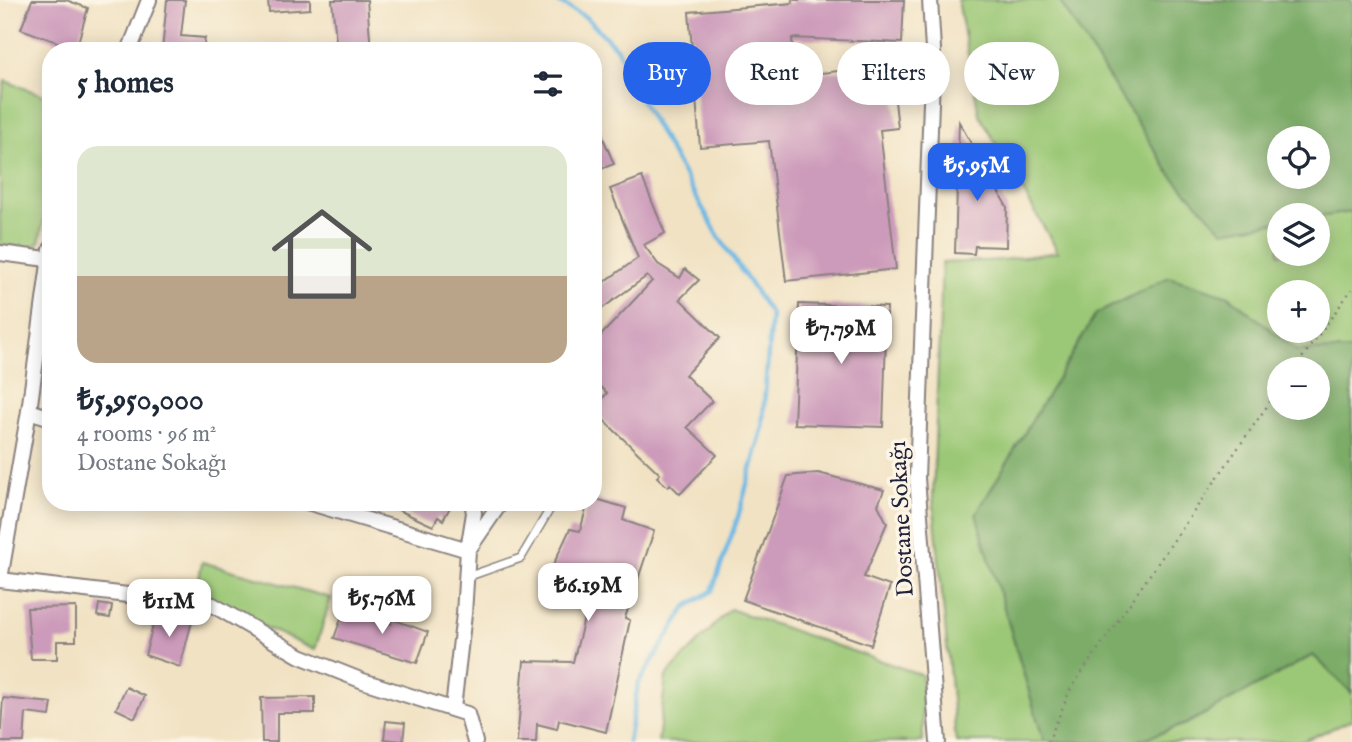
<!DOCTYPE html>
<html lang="en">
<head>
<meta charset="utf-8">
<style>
	:root { --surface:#fff; --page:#f2f2f3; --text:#1f2937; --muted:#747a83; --line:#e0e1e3; --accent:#2563eb }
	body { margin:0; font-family:"IM FELL English",serif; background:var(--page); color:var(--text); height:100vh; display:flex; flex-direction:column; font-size:26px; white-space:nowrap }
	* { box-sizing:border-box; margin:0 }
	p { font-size:23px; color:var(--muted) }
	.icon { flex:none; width:38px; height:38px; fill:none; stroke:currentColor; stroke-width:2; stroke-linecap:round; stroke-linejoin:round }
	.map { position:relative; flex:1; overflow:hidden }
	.details { position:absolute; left:42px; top:42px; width:560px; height:469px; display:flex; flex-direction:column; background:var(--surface); border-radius:28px; box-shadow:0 4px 18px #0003 }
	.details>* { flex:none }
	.guide { position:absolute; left:623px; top:42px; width:623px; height:63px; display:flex; gap:14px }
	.controls { position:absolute; left:1267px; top:126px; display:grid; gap:14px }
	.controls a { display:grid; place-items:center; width:63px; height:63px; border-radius:50%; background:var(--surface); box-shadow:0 4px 18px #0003; font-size:35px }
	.price { position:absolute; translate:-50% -60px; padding:0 16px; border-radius:14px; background:#fff; color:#222; font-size:23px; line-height:46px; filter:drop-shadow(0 2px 4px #0008) }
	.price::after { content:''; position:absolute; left:50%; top:42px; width:21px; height:16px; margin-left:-10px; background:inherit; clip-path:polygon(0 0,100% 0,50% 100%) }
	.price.on { background:var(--accent); color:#fff }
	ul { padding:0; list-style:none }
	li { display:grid; align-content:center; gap:14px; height:371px; padding:0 35px }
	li+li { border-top:2px solid var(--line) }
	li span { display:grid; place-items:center; height:217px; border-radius:21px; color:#555 }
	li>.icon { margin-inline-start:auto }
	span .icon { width:126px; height:126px; fill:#fffc; stroke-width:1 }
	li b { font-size:30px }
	h2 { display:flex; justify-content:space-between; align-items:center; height:84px; padding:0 35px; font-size:30px }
	.chip { padding:0 24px; border-radius:32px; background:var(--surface); box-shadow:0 4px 18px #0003; font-size:24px; line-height:63px }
	.chip.on { background:var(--accent); color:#fff }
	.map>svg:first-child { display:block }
	.green { fill:#9bc876; stroke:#5e7558; stroke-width:2; fill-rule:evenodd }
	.forest { fill:#7cac67; stroke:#4f6751; stroke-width:2; fill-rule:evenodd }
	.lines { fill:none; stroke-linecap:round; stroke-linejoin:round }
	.stream { stroke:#6bb8e4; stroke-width:4.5 }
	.building { fill:#cc9aba }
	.lane-casing { stroke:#8a827f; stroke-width:10 }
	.street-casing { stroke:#8a827f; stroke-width:18 }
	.path { stroke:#8a827f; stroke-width:2.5; stroke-dasharray:2 5; stroke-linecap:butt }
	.lane { stroke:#fff; stroke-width:7 }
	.street { stroke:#fff; stroke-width:14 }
	.labels { text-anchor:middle; stroke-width:7; stroke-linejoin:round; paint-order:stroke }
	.street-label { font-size:24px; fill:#22223b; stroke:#fcf5e5 }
</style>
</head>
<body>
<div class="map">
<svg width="1352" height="742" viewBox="0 0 1352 742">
	<rect width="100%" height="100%" fill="#fcf5e5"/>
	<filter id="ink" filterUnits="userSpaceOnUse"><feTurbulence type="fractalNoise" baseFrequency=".0143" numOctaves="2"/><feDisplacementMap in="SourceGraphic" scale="14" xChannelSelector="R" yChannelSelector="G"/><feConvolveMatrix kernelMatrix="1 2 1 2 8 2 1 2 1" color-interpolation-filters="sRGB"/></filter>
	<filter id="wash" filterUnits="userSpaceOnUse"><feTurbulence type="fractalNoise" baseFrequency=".00686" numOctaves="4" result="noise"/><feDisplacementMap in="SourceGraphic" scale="28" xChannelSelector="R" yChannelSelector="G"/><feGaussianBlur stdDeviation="1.57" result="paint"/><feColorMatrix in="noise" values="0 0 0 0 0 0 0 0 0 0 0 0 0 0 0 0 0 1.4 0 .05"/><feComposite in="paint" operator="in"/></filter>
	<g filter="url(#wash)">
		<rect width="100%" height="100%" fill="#f1e2c3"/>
		<g class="green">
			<path d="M958,0H1059L1171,175L1223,230L1279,222V254H1318V217L1352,212V350L1297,351L1229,296L976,513L1044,742H956L933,497L942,263L1002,260L1058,252L979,114ZM1279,292H1318V331H1279Z"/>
			<polygon points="5,81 51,98 51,184 39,243 29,248 0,245 0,104"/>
			<polygon points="202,562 331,598 315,650 196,596"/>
			<polygon points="730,609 922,675 923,742 658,742 666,676"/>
			<polygon points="1313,655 1352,693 1352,720 1301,742 1135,742 1186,724"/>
		</g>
		<g class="forest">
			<path d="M1059,0H1352V212L1318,217L1279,215V222L1223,231L1171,175ZM1279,138H1318V177H1279Z"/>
			<path d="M1169,277L1229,296L1297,351L1352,350V693L1313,655L1186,724L1135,742H1044L976,514L1096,314ZM1279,369H1318V408H1279Z"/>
		</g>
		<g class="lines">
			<polyline class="stream" points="555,0 587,18 618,50 644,105 719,237 771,315 762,430 738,517 712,591 686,607 638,684 628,742"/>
		</g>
		<g id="blocks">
			<g class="building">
				<polygon points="32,0 66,0 88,8 76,49 21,29"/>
				<polygon points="167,0 185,0 181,36 205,38 203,51 162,51"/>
				<polygon points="268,0 310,0 310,9 269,12"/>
				<polygon points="332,0 367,0 371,51 337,51"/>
				<polygon points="792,0 904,0 902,43 792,38 795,76 891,65 898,128 880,130 896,269 786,281 769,141 700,147 689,12 793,3"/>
				<polygon points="593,114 614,164 593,172"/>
				<polygon points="959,122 1007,207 1006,247 975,246 974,254 955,253"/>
				<polygon points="642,177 665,233 644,245 658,264 680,278 685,269 699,280 680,299 720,338 685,375 712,401 687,427 717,455 680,494 670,484 668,487 657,477 660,474 593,410 607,393 593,380 593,344 652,281 647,276 593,315 593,290 638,258 610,189"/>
				<polygon points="799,304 887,307 883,427 794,424"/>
				<polygon points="818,473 884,490 878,505 887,523 864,577 890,586 871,645 743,600 788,476"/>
				<polygon points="593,498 626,508 623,520 654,531 625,618 630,620 606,732 559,720 557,729 537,724 536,742 517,742 524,661 573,662 587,607 541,591 570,529 580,531 588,502 593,502"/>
				<polygon points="381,502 453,502 443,520 438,517 433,526"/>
				<polygon points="99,604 112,606 110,618 97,616"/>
				<polygon points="76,607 76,641 57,641 57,659 31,659 27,608"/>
				<polygon points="345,608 391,624 392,619 428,632 417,663 334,638"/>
				<polygon points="157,611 192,621 180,667 145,655"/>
				<polygon points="126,687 145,696 135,718 116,709"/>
				<polygon points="315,697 315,713 277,713 277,742 262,742 261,698"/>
				<polygon points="3,698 52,703 50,716 26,713 24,742 0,742"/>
				<polygon points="386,721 405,723 403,741 384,739"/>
			</g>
		</g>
	</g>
	<g filter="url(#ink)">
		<use href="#blocks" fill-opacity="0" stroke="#8a827f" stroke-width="2"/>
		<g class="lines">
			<g class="lane-casing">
				<polyline id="lane" points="467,577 521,558 554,502"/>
			</g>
			<g class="street-casing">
				<g id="street">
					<polyline points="930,0 933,49 917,478 938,742"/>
					<polyline points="129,51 149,0"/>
					<polyline points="0,253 47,259"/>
					<polyline points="29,411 51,418"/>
					<polyline points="307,502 468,550 501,502"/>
					<polyline points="0,579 29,411 51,249"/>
					<polyline points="0,580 213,605 300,656 363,681 467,714 475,742"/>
					<polyline points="453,708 464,614 468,550 474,513 472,502"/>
				</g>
			</g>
			<g class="path">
				<polyline points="1294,369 1352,289"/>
				<polyline points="1048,742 1071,688 1279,389"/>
			</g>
			<use href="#lane" class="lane"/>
			<use href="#street" class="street"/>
		</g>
	</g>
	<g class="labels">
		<g class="street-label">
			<text transform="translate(901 519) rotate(-93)" y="8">Dostane Sokağı</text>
		</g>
	</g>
</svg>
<div class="controls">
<a><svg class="icon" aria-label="locate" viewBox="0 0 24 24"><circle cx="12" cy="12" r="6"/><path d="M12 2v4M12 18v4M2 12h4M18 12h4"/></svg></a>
<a><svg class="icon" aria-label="layers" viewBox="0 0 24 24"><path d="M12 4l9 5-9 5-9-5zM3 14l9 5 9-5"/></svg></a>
<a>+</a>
<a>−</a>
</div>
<b class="price on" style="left:977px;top:203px">₺5.95M</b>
<b class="price" style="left:841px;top:366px">₺7.79M</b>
<b class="price" style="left:588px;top:623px">₺6.19M</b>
<b class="price" style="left:382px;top:636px">₺5.76M</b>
<b class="price" style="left:169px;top:639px">₺11M</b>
<div class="guide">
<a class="chip on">Buy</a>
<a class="chip">Rent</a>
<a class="chip">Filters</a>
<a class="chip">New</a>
</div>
<section class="details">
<h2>5 homes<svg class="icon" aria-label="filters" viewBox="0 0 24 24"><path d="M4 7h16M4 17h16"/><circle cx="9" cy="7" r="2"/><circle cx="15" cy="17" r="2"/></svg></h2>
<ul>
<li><span style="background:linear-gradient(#dfe7d0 60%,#b9a48a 0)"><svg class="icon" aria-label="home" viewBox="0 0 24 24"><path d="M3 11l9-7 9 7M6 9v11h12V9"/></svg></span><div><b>₺5,950,000</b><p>4 rooms · 96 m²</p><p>Dostane Sokağı</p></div></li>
</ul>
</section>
</div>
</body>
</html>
